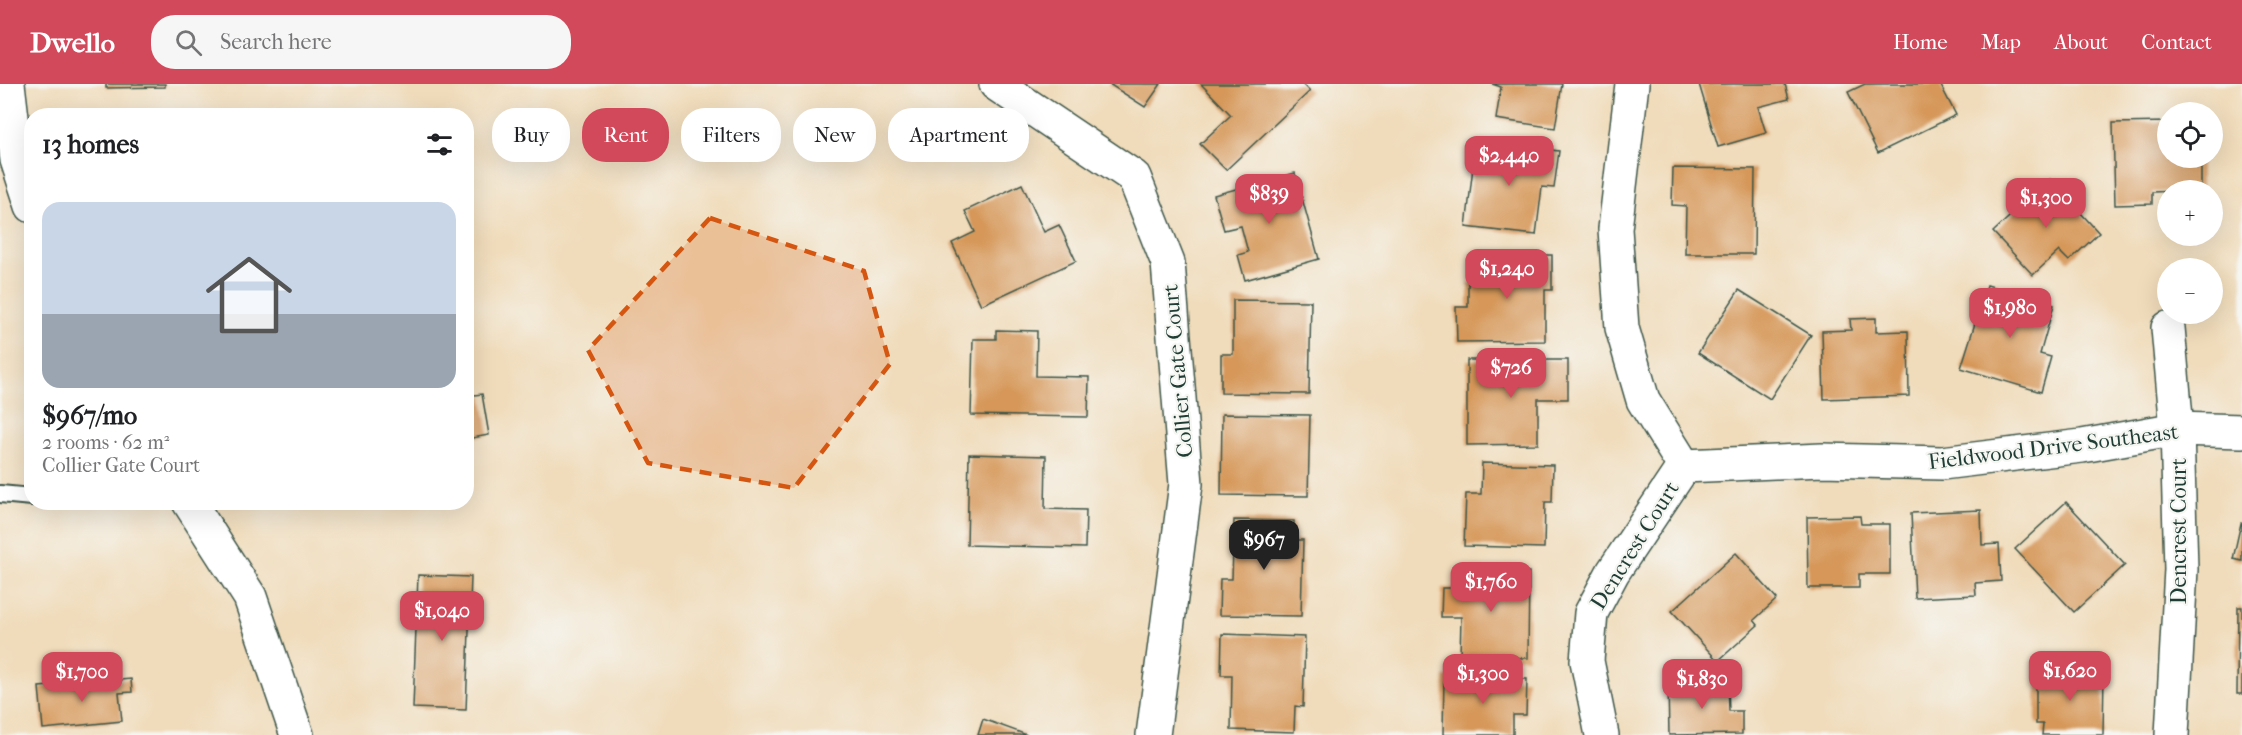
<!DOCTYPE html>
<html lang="en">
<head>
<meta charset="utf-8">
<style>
	:root { --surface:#fff; --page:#f6f6f6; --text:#202124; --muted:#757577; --line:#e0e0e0; --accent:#d1495b }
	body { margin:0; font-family:"IM FELL French Canon",serif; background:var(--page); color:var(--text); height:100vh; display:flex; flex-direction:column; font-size:22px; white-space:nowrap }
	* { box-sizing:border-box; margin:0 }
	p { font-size:20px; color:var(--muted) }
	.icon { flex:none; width:33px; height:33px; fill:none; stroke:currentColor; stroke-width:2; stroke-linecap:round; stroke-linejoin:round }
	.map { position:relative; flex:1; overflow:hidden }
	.drawer { position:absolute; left:24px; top:24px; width:450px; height:402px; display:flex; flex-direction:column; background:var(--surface); border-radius:24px; box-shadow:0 6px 24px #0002 }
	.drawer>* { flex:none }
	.hud { position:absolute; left:492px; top:24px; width:570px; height:54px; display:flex; gap:12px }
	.buttons { position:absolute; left:2157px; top:18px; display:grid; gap:12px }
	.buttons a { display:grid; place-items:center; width:66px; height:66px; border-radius:50%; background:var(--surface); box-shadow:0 6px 24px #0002; font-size:30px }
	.price { position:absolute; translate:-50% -51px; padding:0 14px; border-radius:12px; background:var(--accent); color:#fff; font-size:20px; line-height:39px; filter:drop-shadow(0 2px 3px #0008) }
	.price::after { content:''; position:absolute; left:50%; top:36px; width:18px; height:14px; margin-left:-9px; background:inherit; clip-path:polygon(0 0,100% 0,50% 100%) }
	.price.current { background:#222; color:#fff }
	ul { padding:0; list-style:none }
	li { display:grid; align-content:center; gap:12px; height:318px; padding:0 18px }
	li+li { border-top:2px solid var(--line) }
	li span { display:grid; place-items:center; height:186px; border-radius:18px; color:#555 }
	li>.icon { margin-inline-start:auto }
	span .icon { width:108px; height:108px; fill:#fffc; stroke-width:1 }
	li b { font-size:26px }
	h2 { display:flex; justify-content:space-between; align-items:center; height:72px; padding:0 18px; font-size:26px }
	.pill { padding:0 21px; border-radius:24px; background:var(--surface); box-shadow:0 6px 24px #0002; font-size:21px; line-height:54px }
	.pill.current { background:var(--accent); color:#fff }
	header { display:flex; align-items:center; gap:36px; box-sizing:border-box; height:84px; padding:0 30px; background:var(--accent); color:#fff }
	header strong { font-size:28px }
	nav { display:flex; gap:33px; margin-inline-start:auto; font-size:21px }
	.search { width:420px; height:54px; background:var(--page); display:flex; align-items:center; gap:15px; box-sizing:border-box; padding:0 21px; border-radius:24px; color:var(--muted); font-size:22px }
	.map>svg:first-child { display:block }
	.building { fill:#d69758 }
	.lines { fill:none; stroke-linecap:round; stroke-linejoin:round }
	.service-casing { stroke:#3e5548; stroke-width:20 }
	.minor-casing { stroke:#3e5548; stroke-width:36 }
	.service { stroke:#fff; stroke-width:16 }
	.minor { stroke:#fff; stroke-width:33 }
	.marked { fill:#d45610; fill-opacity:0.2; stroke:#d45610; stroke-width:4.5; stroke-dasharray:12 8; stroke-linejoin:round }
	.labels { text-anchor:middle; stroke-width:4.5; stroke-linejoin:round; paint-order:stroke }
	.street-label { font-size:22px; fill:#1f3d34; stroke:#f6f6f2 }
</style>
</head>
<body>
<header>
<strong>Dwello</strong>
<div class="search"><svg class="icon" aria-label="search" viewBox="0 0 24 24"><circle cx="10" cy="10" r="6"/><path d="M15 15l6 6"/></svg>Search here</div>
<nav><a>Home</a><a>Map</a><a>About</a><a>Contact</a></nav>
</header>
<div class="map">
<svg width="2242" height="651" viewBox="0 0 2242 651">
	<rect width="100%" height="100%" fill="#f6f6f2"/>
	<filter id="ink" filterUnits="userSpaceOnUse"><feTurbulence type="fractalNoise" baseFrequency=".0167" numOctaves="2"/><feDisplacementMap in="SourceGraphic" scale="12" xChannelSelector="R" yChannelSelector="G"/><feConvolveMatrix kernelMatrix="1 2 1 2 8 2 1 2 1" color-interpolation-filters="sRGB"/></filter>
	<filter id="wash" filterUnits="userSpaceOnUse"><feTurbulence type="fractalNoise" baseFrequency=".008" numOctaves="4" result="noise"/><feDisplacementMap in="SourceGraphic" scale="24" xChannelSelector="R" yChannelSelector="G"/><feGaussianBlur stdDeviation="1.35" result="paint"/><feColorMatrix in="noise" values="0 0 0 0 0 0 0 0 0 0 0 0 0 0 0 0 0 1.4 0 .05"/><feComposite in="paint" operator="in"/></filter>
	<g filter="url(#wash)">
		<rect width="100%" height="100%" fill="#f0dbba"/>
		<g id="blocks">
			<g class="building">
				<polygon points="106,0 165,0 165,3 106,4"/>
				<polygon points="1109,0 1161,0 1145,23"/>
				<polygon points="1201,0 1303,0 1310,7 1226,86 1200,60 1231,31"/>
				<polygon points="1492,0 1562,0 1555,44 1496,35 1501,3"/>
				<polygon points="1699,0 1785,0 1789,15 1758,23 1766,49 1718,63"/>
				<polygon points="1865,0 1940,0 1956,31 1878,69 1848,8"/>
				<polygon points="2168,38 2168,74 2201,74 2201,106 2152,108 2152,120 2115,121 2113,39"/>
				<polygon points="1476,57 1559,67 1554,104 1542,103 1536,151 1466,143"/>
				<polygon points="1673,84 1755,85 1754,170 1685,170 1686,122 1672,121"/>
				<polygon points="1295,89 1319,175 1245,196 1238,171 1248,168 1241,142 1224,146 1214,111"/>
				<polygon points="2050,95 2099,149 2069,177 2059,167 2033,191 1993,148"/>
				<polygon points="1022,100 1044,148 1059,141 1076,177 981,221 952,159 975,148 965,127"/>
				<polygon points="1482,171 1552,171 1552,206 1545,206 1545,257 1457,258 1456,223 1468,223 1468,199 1482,199"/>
				<polygon points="1987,201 2054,221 2040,270 2051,273 2041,308 1961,284"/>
				<polygon points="1739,206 1811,251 1770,315 1698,269"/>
				<polygon points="1233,216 1311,217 1309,310 1221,309 1221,270 1233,270"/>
				<polygon points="1876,234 1876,248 1908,247 1909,312 1824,315 1822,247 1851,246 1850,235"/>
				<polygon points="996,246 1037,247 1036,292 1089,293 1088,333 971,331 973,255 996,255"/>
				<polygon points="1467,276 1568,276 1568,315 1538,315 1538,360 1467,361"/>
				<polygon points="482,310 489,351 466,355 466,312"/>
				<polygon points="1222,330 1310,331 1308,412 1221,411"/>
				<polygon points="969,370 1046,372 1045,425 1086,426 1085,464 967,461"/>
				<polygon points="1482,379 1553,381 1552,418 1545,418 1544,464 1464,462 1466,410 1481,410"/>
				<polygon points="2066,418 2125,481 2074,528 2015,465"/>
				<polygon points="1981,426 1982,461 1999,460 2001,497 1975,499 1976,511 1915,514 1911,429"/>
				<polygon points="1860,432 1861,440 1890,440 1890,490 1859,490 1859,504 1808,504 1807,433"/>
				<polygon points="1234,436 1294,437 1294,456 1303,456 1301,532 1219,531 1220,495 1232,495"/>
				<polygon points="2241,439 2242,439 2242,477 2233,475"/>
				<polygon points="1736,469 1777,515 1754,536 1758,541 1718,577 1672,527"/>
				<polygon points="1464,486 1529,488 1528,574 1460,573 1461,533 1441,533 1442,504 1464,504"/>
				<polygon points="418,491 471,493 466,626 413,624"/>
				<polygon points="2238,523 2242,523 2242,610 2237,610"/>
				<polygon points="1222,550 1305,553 1303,623 1295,622 1294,648 1231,646 1232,591 1221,591"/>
				<polygon points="2036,586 2104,587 2103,651 2042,651 2043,640 2036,640"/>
				<polygon points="1444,593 1527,595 1526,631 1513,631 1513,651 1443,651"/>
				<polygon points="131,595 132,608 119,609 122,637 43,645 39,603"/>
				<polygon points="1728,598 1729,627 1742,627 1742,650 1669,651 1668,599"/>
				<polygon points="983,635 1027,651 978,651"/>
			</g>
		</g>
	</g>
	<g filter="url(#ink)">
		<use href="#blocks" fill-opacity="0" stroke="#3e5548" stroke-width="1.5"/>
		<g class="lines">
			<g class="service-casing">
				<polyline id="service" points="0,410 32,413"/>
			</g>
			<g class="minor-casing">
				<g id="minor">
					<polyline points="8,0 17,76 32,122"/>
					<polyline points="996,0 1134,93 1168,179 1186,400 1153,651"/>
					<polyline points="2168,244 2177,345 2181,485 2172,651"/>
					<polyline points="1684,382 1822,376 1942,379 2082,362 2177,345 2242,347"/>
					<polyline points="189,418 250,513 297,651"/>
					<polyline points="1602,651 1587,577 1591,529 1613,488 1684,382 1643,316 1622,244 1615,145 1632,0"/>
				</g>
			</g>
			<use href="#service" class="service"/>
			<use href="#minor" class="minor"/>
		</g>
	</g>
	<path class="marked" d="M710,134L864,187L890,280L794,404L648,379L588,266Z"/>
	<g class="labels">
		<g class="street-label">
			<text transform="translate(1177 287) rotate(-95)" y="8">Collier Gate Court</text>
			<text transform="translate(2053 362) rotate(-7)" y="8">Fieldwood Drive Southeast</text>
			<text transform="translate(2178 447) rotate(-90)" y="8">Dencrest Court</text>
			<text transform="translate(1634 461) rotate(-58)" y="8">Dencrest Court</text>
		</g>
	</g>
</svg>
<div class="buttons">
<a><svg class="icon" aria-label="locate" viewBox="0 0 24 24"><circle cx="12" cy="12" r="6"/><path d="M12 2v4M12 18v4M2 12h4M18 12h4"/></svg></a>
<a>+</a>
<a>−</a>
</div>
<b class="price" style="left:1509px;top:103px">$2,440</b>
<b class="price" style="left:1269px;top:141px">$839</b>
<b class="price" style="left:2046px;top:145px">$1,300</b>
<b class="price" style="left:1507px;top:216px">$1,240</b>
<b class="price" style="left:2010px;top:255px">$1,980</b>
<b class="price" style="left:1511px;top:315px">$726</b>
<b class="price current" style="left:1264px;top:487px">$967</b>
<b class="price" style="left:1491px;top:529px">$1,760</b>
<b class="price" style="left:442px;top:558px">$1,040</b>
<b class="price" style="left:2070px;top:618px">$1,620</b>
<b class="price" style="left:82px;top:619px">$1,700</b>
<b class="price" style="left:1483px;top:621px">$1,300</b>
<b class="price" style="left:1702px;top:626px">$1,830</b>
<div class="hud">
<a class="pill">Buy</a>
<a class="pill current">Rent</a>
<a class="pill">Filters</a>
<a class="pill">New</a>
<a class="pill">Apartment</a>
</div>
<section class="drawer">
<h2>13 homes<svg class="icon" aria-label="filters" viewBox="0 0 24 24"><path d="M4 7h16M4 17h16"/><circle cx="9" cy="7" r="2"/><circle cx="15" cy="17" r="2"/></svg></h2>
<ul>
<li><span style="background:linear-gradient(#c9d6e8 60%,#9aa5b1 0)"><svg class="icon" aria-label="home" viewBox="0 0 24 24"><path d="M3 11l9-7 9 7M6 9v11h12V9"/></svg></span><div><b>$967/mo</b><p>2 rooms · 62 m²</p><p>Collier Gate Court</p></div></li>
</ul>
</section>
</div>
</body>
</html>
